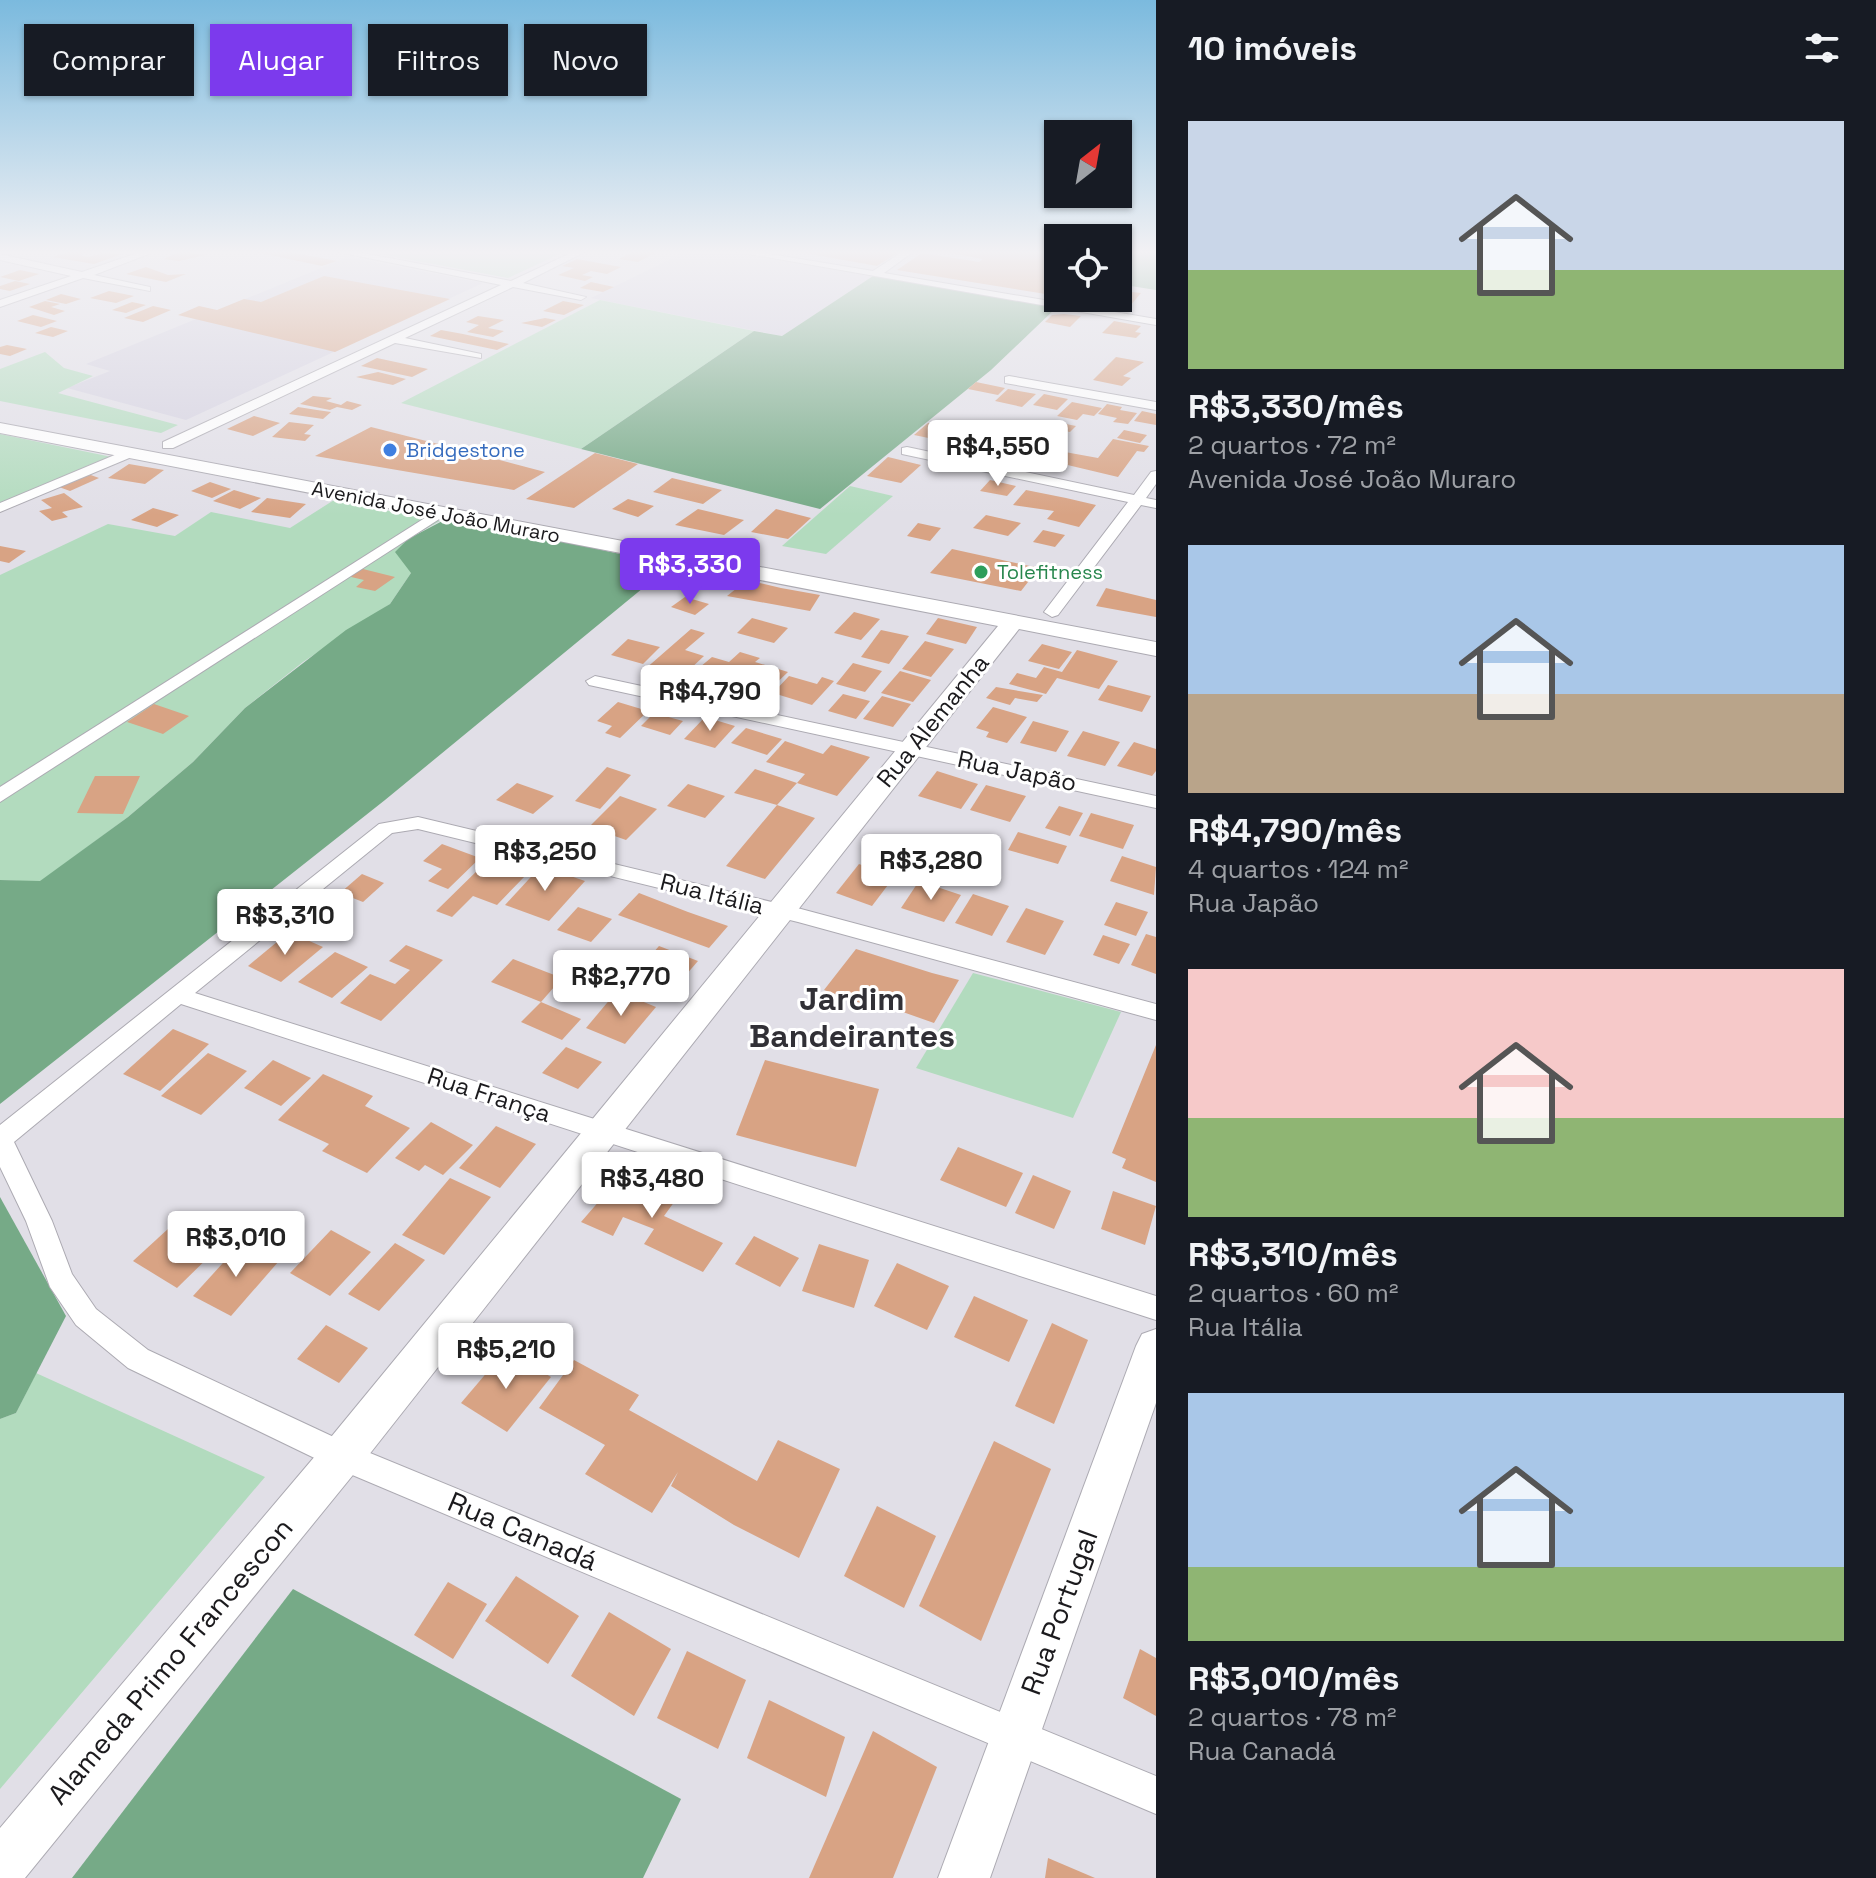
<!DOCTYPE html>
<html lang="pt">
<head>
<meta charset="utf-8">
<style>
	:root { --surface:#171b24; --page:#20242c; --text:#f1f3f6; --muted:#9ea1a6; --accent:#7c3aed }
	body { margin:0; font-family:"Space Grotesk",sans-serif; background:var(--page); color:var(--text); height:100vh; display:flex; flex-direction:column; font-size:30px; white-space:nowrap }
	* { box-sizing:border-box; margin:0 }
	p { font-size:26px; color:var(--muted) }
	.icon { flex:none; width:44px; height:44px; fill:none; stroke:currentColor; stroke-width:2; stroke-linecap:round; stroke-linejoin:round }
	.map { position:relative; flex:1; overflow:hidden }
	.details { display:flex; flex-direction:column; background:var(--surface); width:720px }
	.details>* { flex:none }
	.banner { position:absolute; left:24px; top:24px; width:760px; height:72px; display:flex; gap:16px }
	.needle { width:52px; rotate:31deg }
	.fabs { position:absolute; left:1044px; top:120px; display:grid; gap:16px }
	.fabs a { display:grid; place-items:center; width:88px; height:88px; border-radius:0px; background:var(--surface); box-shadow:0 2px 6px #0004; font-size:40px }
	.price { position:absolute; translate:-50% -68px; padding:0 18px; border-radius:8px; background:#fff; color:#222; font-size:26px; line-height:52px; filter:drop-shadow(0 2px 4px #0008) }
	.price::after { content:''; position:absolute; left:50%; top:48px; width:24px; height:18px; margin-left:-12px; background:inherit; clip-path:polygon(0 0,100% 0,50% 100%) }
	.price.active { background:var(--accent); color:#fff }
	ul { padding:0; list-style:none }
	li { display:grid; align-content:center; gap:16px; height:424px; padding:0 32px }
	li span { display:grid; place-items:center; height:248px; border-radius:0px; color:#555 }
	li>.icon { margin-inline-start:auto }
	span .icon { width:144px; height:144px; fill:#fffc; stroke-width:1 }
	li b { font-size:34px }
	h2 { display:flex; justify-content:space-between; align-items:center; height:96px; padding:0 32px; font-size:34px }
	.pill { padding:0 28px; border-radius:0px; background:var(--surface); box-shadow:0 2px 6px #0004; font-size:28px; line-height:72px }
	.pill.active { background:var(--accent); color:#fff }
	main { display:flex; flex:1; min-height:0 }
	.map>svg:first-child { display:block }
	.built { fill:#d4d1e0 }
	.green { fill:#b2dbbe }
	.forest { fill:#76aa87 }
	.building { fill:#d8a384 }
	.lines { fill:none; stroke-linecap:round; stroke-linejoin:round }
	.street-casing { stroke:#acaab2; stroke-width:2 }
	.secondary-casing { stroke:#acaab2; stroke-width:2 }
	.street { fill:#fff; fill-rule:evenodd }
	.secondary { fill:#fff; fill-rule:evenodd }
	.shop-dot { fill:#3f7fe0; stroke:#fff; stroke-width:3 }
	.leisure-dot { fill:#2e9e5b; stroke:#fff; stroke-width:3 }
	.labels { text-anchor:middle; stroke-width:6; stroke-linejoin:round; paint-order:stroke }
	.far-shop-label { font-size:20px; fill:#366cbe; stroke:#fff; text-anchor:start }
	.far-street-label { font-size:20px; fill:#1b1a1d; stroke:#fff }
	.far-leisure-label { font-size:20px; fill:#27864d; stroke:#fff; text-anchor:start }
	.street-label { font-size:24px; fill:#1b1a1d; stroke:#fff }
	.near-street-label { font-size:28px; fill:#1b1a1d; stroke:#fff }
	.district-label { font-size:32px; font-weight:bold; fill:#313036; stroke:#fff }
</style>
</head>
<body>
<main>
<div class="map">
<svg width="1156" height="1878" viewBox="0 0 1156 1878">
	<rect width="100%" height="100%" fill="#e1dfe7"/>
	<g class="built">
		<polygon points="685,252 730,252 873,276 782,336 591,298"/>
		<polygon points="348,257 483,283 186,420 67,388 110,371 86,364"/>
	</g>
	<g class="green">
		<polygon points="369,252 564,252 508,278"/>
		<polygon points="600,300 754,331 581,449 401,403"/>
		<polygon points="45,352 64,368 93,376 58,393 178,425 161,433 0,401 0,369"/>
		<polygon points="0,434 112,457 0,506"/>
		<polygon points="850,486 893,496 826,554 782,546"/>
		<polygon points="334,500 440,521 408,539 411,573 390,604 303,662 245,708 193,762 128,817 40,882 0,880 0,575 108,524 175,536 211,512 290,528"/>
		<polygon points="973,973 1121,1012 1073,1118 916,1068"/>
		<polygon points="36,1373 265,1477 0,1789 0,1419 16,1413"/>
	</g>
	<g class="forest">
		<polygon points="1135,252 1156,252 1156,290 1118,284 1118,265"/>
		<polygon points="873,276 1057,307 991,370 820,509 581,449 754,331 782,336"/>
		<polygon points="450,517 671,565 385,800 0,1104 0,880 40,881 128,817 193,762 245,708 346,630 390,604 411,573 395,552 408,539"/>
		<polygon points="0,1197 66,1316 16,1413 0,1419"/>
		<polygon points="293,1589 681,1799 643,1878 72,1878"/>
	</g>
	<g class="building">
		<polygon points="68,252 88,252 80,255 88,257 101,254 97,252 122,254 94,264 53,257"/>
		<polygon points="178,252 185,252 205,255 179,261 164,259"/>
		<polygon points="256,252 290,252 337,261 322,266"/>
		<polygon points="633,252 657,252 638,262 619,259"/>
		<polygon points="799,252 899,252 877,266"/>
		<polygon points="945,252 1058,252 1058,296 897,270 922,253 979,262 983,259"/>
		<polygon points="577,259 621,267 607,274 591,271 582,275 593,277 585,281 558,275 574,268 562,266"/>
		<polygon points="146,267 168,275 186,274 166,282 126,274"/>
		<polygon points="20,270 39,274 19,281 0,277"/>
		<polygon points="324,276 450,299 335,352 178,315 199,306 217,310 244,299 261,302"/>
		<polygon points="15,281 30,284 10,291 0,289 0,286"/>
		<polygon points="591,282 614,287 603,292 580,288"/>
		<polygon points="109,291 134,296 116,303 90,298"/>
		<polygon points="1132,292 1141,293 1130,306 1105,303 1120,294 1129,295"/>
		<polygon points="61,294 81,299 66,304 46,300"/>
		<polygon points="45,301 60,304 51,307 65,311 54,315 29,307"/>
		<polygon points="563,301 584,305 564,315 543,311"/>
		<polygon points="132,302 146,305 126,313 112,310"/>
		<polygon points="153,306 171,310 143,322 124,318"/>
		<polygon points="1064,314 1081,316 1070,327 1045,322 1052,315"/>
		<polygon points="33,315 57,321 41,327 17,321"/>
		<polygon points="478,316 504,320 488,328 504,331 493,337 467,332 479,325 466,322"/>
		<polygon points="545,318 556,320 542,327 521,323"/>
		<polygon points="1114,321 1141,326 1135,332 1141,333 1136,338 1102,333"/>
		<polygon points="51,327 68,331 53,337 35,333"/>
		<polygon points="441,330 463,334 509,344 497,350 430,336"/>
		<polygon points="7,345 27,349 10,356 0,354 0,347"/>
		<polygon points="1116,357 1144,362 1123,376 1131,378 1122,386 1093,380"/>
		<polygon points="377,358 428,369 412,377 361,366"/>
		<polygon points="378,372 406,379 393,385 356,377"/>
		<polygon points="976,382 1005,388 998,395 968,389"/>
		<polygon points="1008,389 1036,394 1022,407 995,401"/>
		<polygon points="1044,394 1068,399 1057,410 1033,405"/>
		<polygon points="313,396 332,398 326,401 341,405 347,401 362,405 352,410 337,407 330,410 300,404"/>
		<polygon points="1072,402 1102,408 1094,416 1083,414 1077,420 1057,416"/>
		<polygon points="1107,404 1122,407 1120,410 1137,413 1128,424 1113,422 1117,418 1098,414"/>
		<polygon points="298,407 317,410 331,412 323,419 289,414"/>
		<polygon points="1142,411 1156,414 1156,425 1134,421"/>
		<polygon points="254,416 280,423 253,436 227,429"/>
		<polygon points="1051,421 1076,426 1070,432 1045,427"/>
		<polygon points="289,422 314,425 304,434 311,435 305,441 272,437"/>
		<polygon points="928,423 956,429 943,441 914,435"/>
		<polygon points="969,423 1001,429 991,439 1022,446 1012,455 948,441"/>
		<polygon points="371,427 458,449 545,472 514,490 315,456"/>
		<polygon points="1124,430 1147,435 1140,443 1117,438"/>
		<polygon points="1113,439 1149,446 1144,452 1137,451 1118,477 1055,462 1065,452 1098,458"/>
		<polygon points="1039,448 1062,452 1051,464 1029,459"/>
		<polygon points="595,453 638,464 574,508 526,499"/>
		<polygon points="888,457 921,465 901,483 867,476"/>
		<polygon points="129,464 164,470 145,484 108,478"/>
		<polygon points="88,474 99,478 70,491 59,487"/>
		<polygon points="672,478 722,490 703,504 653,492"/>
		<polygon points="990,480 1016,486 1007,496 980,491"/>
		<polygon points="210,482 231,489 212,498 191,491"/>
		<polygon points="234,490 261,498 240,509 213,501"/>
		<polygon points="1026,490 1066,498 1096,505 1079,527 1047,519 1054,511 1013,505"/>
		<polygon points="64,493 83,507 62,512 68,517 52,521 39,511 52,508 41,500"/>
		<polygon points="267,498 306,504 290,518 251,512"/>
		<polygon points="628,499 654,506 638,517 612,509"/>
		<polygon points="153,508 179,515 157,527 131,520"/>
		<polygon points="698,509 744,520 724,535 675,525"/>
		<polygon points="776,509 811,518 788,539 751,532"/>
		<polygon points="986,515 1021,523 1008,536 973,528"/>
		<polygon points="918,523 941,528 930,541 907,536"/>
		<polygon points="1043,530 1065,535 1055,547 1033,542"/>
		<polygon points="0,546 26,551 9,563 0,561"/>
		<polygon points="952,549 1039,568 1021,591 930,573"/>
		<polygon points="359,568 395,577 375,591 356,587 364,580 347,576"/>
		<polygon points="747,580 781,588 820,595 810,611 727,596"/>
		<polygon points="1106,588 1156,600 1156,617 1096,606"/>
		<polygon points="685,597 709,604 695,615 671,607"/>
		<polygon points="854,612 880,619 861,640 834,633"/>
		<polygon points="752,618 788,628 774,643 737,633"/>
		<polygon points="938,618 977,627 966,644 926,634"/>
		<polygon points="691,629 705,633 685,650 704,656 688,671 676,668 666,677 644,670"/>
		<polygon points="881,630 909,636 889,664 861,657"/>
		<polygon points="628,639 660,647 643,664 611,655"/>
		<polygon points="925,641 954,649 931,677 902,669"/>
		<polygon points="1042,644 1072,652 1059,669 1028,661"/>
		<polygon points="1077,650 1118,661 1099,689 1057,678 1046,694 1009,684 1017,673 1036,678 1044,667 1062,672"/>
		<polygon points="740,652 760,658 755,662 788,672 765,694 694,672 712,657 729,662"/>
		<polygon points="853,663 882,671 865,692 836,684"/>
		<polygon points="900,671 931,680 913,702 881,693"/>
		<polygon points="789,676 817,684 822,677 834,681 812,705 773,693"/>
		<polygon points="1108,685 1151,696 1142,712 1098,700"/>
		<polygon points="996,687 1043,695 1037,702 1015,698 1010,705 986,698"/>
		<polygon points="843,694 870,701 856,719 828,711"/>
		<polygon points="882,696 911,704 893,727 863,719"/>
		<polygon points="618,702 648,711 620,738 605,733 612,726 597,721"/>
		<polygon points="154,704 189,716 163,734 127,722"/>
		<polygon points="993,707 1027,717 1007,743 986,737 989,732 976,728"/>
		<polygon points="654,713 683,721 670,735 641,726"/>
		<polygon points="705,717 735,726 715,748 684,739"/>
		<polygon points="1033,721 1069,731 1056,752 1020,743"/>
		<polygon points="746,728 782,739 767,755 731,743"/>
		<polygon points="1083,731 1120,742 1105,766 1067,756"/>
		<polygon points="785,741 823,754 831,745 870,757 837,796 797,783 805,774 766,762"/>
		<polygon points="1134,742 1156,749 1156,771 1152,776 1117,766"/>
		<polygon points="607,767 631,775 600,809 575,801"/>
		<polygon points="755,769 797,783 777,805 815,818 765,879 726,866 777,805 734,793"/>
		<polygon points="937,771 978,784 961,809 918,796"/>
		<polygon points="95,776 140,776 123,814 77,813"/>
		<polygon points="517,783 554,796 533,814 496,800"/>
		<polygon points="688,784 725,796 705,818 667,806"/>
		<polygon points="986,785 1026,796 1010,822 970,810"/>
		<polygon points="620,796 657,809 626,840 589,827"/>
		<polygon points="1059,806 1083,813 1070,836 1045,828"/>
		<polygon points="1091,813 1134,825 1123,849 1079,836"/>
		<polygon points="1018,832 1067,846 1058,864 1008,850"/>
		<polygon points="442,844 480,858 448,889 428,881 442,869 423,861"/>
		<polygon points="1122,856 1156,867 1154,895 1110,881"/>
		<polygon points="486,862 525,876 497,905 473,896 452,917 436,911"/>
		<polygon points="859,864 894,877 872,906 836,893"/>
		<polygon points="541,866 585,881 549,921 505,905"/>
		<polygon points="362,874 384,883 363,902 340,893"/>
		<polygon points="919,881 961,895 944,922 901,908"/>
		<polygon points="639,893 688,912 728,926 709,948 618,915"/>
		<polygon points="973,894 1009,906 992,936 955,923"/>
		<polygon points="1116,902 1148,912 1136,936 1104,925"/>
		<polygon points="578,907 612,919 591,942 557,930"/>
		<polygon points="1026,908 1064,921 1045,955 1006,942"/>
		<polygon points="289,932 323,947 281,982 248,966"/>
		<polygon points="1146,934 1156,937 1156,974 1131,965"/>
		<polygon points="1103,935 1130,944 1119,964 1093,955"/>
		<polygon points="406,945 443,960 381,1021 340,1003 370,974 395,984 410,970 389,961"/>
		<polygon points="659,946 698,961 672,991 633,976"/>
		<polygon points="856,949 932,973 959,980 934,1023 883,1005 880,1010 824,990"/>
		<polygon points="335,952 368,967 332,998 298,982"/>
		<polygon points="513,959 562,978 541,1002 491,982"/>
		<polygon points="617,991 656,1007 625,1044 586,1028"/>
		<polygon points="541,1002 581,1019 562,1040 521,1022"/>
		<polygon points="173,1029 209,1044 160,1091 123,1074"/>
		<polygon points="1156,1045 1156,1182 1122,1168 1126,1159 1112,1153"/>
		<polygon points="566,1047 602,1062 578,1089 542,1073"/>
		<polygon points="208,1053 247,1071 201,1115 161,1096"/>
		<polygon points="273,1060 311,1078 281,1106 244,1088"/>
		<polygon points="765,1060 879,1089 856,1167 736,1135"/>
		<polygon points="323,1074 373,1096 365,1106 410,1128 367,1173 322,1151 329,1144 278,1120"/>
		<polygon points="431,1122 473,1145 443,1175 425,1165 419,1171 395,1158"/>
		<polygon points="496,1126 536,1144 500,1188 459,1168"/>
		<polygon points="958,1147 1023,1173 1006,1207 940,1180"/>
		<polygon points="627,1169 680,1194 664,1216 723,1243 703,1272 644,1244 654,1229 623,1217 613,1236 581,1222"/>
		<polygon points="1033,1175 1071,1191 1054,1229 1015,1213"/>
		<polygon points="450,1178 491,1197 444,1255 402,1235"/>
		<polygon points="1113,1191 1156,1206 1145,1245 1101,1229"/>
		<polygon points="181,1217 224,1242 177,1288 133,1261"/>
		<polygon points="331,1230 371,1252 330,1296 290,1273"/>
		<polygon points="754,1236 799,1258 780,1287 735,1264"/>
		<polygon points="241,1243 279,1261 231,1316 193,1296"/>
		<polygon points="395,1243 425,1260 379,1311 348,1294"/>
		<polygon points="819,1244 869,1260 854,1308 802,1291"/>
		<polygon points="897,1263 949,1286 927,1330 874,1306"/>
		<polygon points="974,1296 1028,1320 1009,1362 954,1337"/>
		<polygon points="1052,1323 1088,1340 1054,1424 1015,1406"/>
		<polygon points="326,1325 368,1348 339,1383 297,1359"/>
		<polygon points="506,1350 551,1377 507,1432 461,1403"/>
		<polygon points="574,1360 639,1395 629,1410 757,1481 778,1440 840,1469 799,1558 734,1525 671,1486 678,1472 652,1513 585,1474 605,1445 539,1408"/>
		<polygon points="994,1441 1051,1469 981,1641 919,1606"/>
		<polygon points="877,1506 936,1536 904,1608 844,1576"/>
		<polygon points="516,1576 579,1616 548,1664 485,1621"/>
		<polygon points="448,1582 487,1604 453,1659 414,1635"/>
		<polygon points="609,1612 671,1649 634,1716 571,1676"/>
		<polygon points="1140,1649 1156,1658 1156,1716 1123,1698"/>
		<polygon points="687,1651 746,1680 718,1749 657,1718"/>
		<polygon points="769,1700 845,1737 826,1797 747,1758"/>
		<polygon points="873,1731 937,1767 893,1878 809,1878"/>
		<polygon points="1048,1858 1095,1878 1045,1878"/>
	</g>
	<g class="lines">
		<g class="street-casing">
			<g id="street">
				<polygon points="140,252 154,252 94,275 150,287 150,291 83,278 0,307 0,300 71,276 0,260 0,254 82,272"/>
				<polygon points="338,252 357,252 511,281 573,252 585,252 523,283 586,297 581,300 513,287 405,338 481,354 481,358 395,343 173,448 163,448 163,442 501,285"/>
				<polygon points="737,252 758,252 873,271 902,252 913,252 884,273 1156,319 1156,325"/>
				<polygon points="1009,376 1156,402 1156,410 1005,383 1005,377"/>
				<polygon points="907,447 1134,495 1151,472 1156,471 1156,484 1146,498 1156,500 1156,508 1141,505 1058,615 1052,617 1044,612 1128,502 902,454 902,448"/>
				<polygon points="129,449 136,453 134,456 0,512 0,503"/>
				<polygon points="439,509 444,510 444,516 0,802 0,787"/>
				<polygon points="595,676 1156,796 1156,808 589,685 586,681"/>
				<polygon points="418,817 801,909 1156,1004 1156,1020 798,922 418,829 392,833 195,993 1156,1296 1156,1320 181,1004 14,1142 52,1221 72,1274 96,1309 148,1350 353,1446 1156,1776 1156,1814 331,1466 128,1368 76,1325 50,1287 26,1221 0,1167 0,1125 379,824"/>
			</g>
		</g>
		<g class="secondary-casing">
			<g id="secondary">
				<polygon points="0,423 1156,642 1156,656 1019,629 357,1470 25,1878 0,1878 0,1828 327,1442 998,626 0,433"/>
				<polygon points="1156,1329 1156,1403 990,1878 938,1878 1136,1346 1142,1334"/>
			</g>
		</g>
		<use href="#street" class="street"/>
		<use href="#secondary" class="secondary"/>
	</g>
	<linearGradient id="sky" x2="0" y2="1"><stop stop-color="#7bbade"/><stop offset="0.49" stop-color="#f2f1f4"/><stop offset="1" stop-color="#f2f1f4" stop-opacity="0"/></linearGradient>
	<rect width="1156" height="515" fill="url(#sky)"/>
	<circle class="shop-dot" cx="390" cy="450" r="8"/>
	<circle class="leisure-dot" cx="981" cy="572" r="8"/>
	<g class="labels">
		<g class="far-shop-label">
			<text x="406" y="457">Bridgestone</text>
		</g>
		<g class="far-street-label">
			<text transform="translate(436 512) rotate(11)" y="7">Avenida José João Muraro</text>
		</g>
		<g class="far-leisure-label">
			<text x="997" y="579">Tolefitness</text>
		</g>
		<g class="street-label">
			<text transform="translate(933 721) rotate(-51)" y="8">Rua Alemanha</text>
			<text transform="translate(1017 771) rotate(12)" y="8">Rua Japão</text>
			<text transform="translate(712 894) rotate(14)" y="8">Rua Itália</text>
			<text transform="translate(489 1095) rotate(18)" y="8">Rua França</text>
		</g>
		<g class="near-street-label">
			<text transform="translate(523 1531) rotate(23)" y="10">Rua Canadá</text>
			<text transform="translate(1059 1612) rotate(-70)" y="10">Rua Portugal</text>
			<text transform="translate(170 1661) rotate(-50)" y="10">Alameda Primo Francescon</text>
		</g>
		<g class="district-label">
			<text x="852" y="1010">Jardim<tspan x="852" dy="37">Bandeirantes</tspan></text>
		</g>
	</g>
</svg>
<div class="fabs">
<a><svg class="needle" viewBox="-14 -14 28 28"><path d="M0-13l5 13h-10z" fill="#e53935"/><path d="M0 13l5-13h-10z" fill="#9ea1a6"/></svg></a>
<a><svg class="icon" aria-label="locate" viewBox="0 0 24 24"><circle cx="12" cy="12" r="6"/><path d="M12 2v4M12 18v4M2 12h4M18 12h4"/></svg></a>
</div>
<b class="price" style="left:998px;top:488px">R$4,550</b>
<b class="price active" style="left:690px;top:606px">R$3,330</b>
<b class="price" style="left:710px;top:733px">R$4,790</b>
<b class="price" style="left:545px;top:893px">R$3,250</b>
<b class="price" style="left:931px;top:902px">R$3,280</b>
<b class="price" style="left:285px;top:957px">R$3,310</b>
<b class="price" style="left:621px;top:1018px">R$2,770</b>
<b class="price" style="left:652px;top:1220px">R$3,480</b>
<b class="price" style="left:236px;top:1279px">R$3,010</b>
<b class="price" style="left:506px;top:1391px">R$5,210</b>
<div class="banner">
<a class="pill">Comprar</a>
<a class="pill active">Alugar</a>
<a class="pill">Filtros</a>
<a class="pill">Novo</a>
</div>
</div>
<section class="details">
<h2>10 imóveis<svg class="icon" aria-label="filters" viewBox="0 0 24 24"><path d="M4 7h16M4 17h16"/><circle cx="9" cy="7" r="2"/><circle cx="15" cy="17" r="2"/></svg></h2>
<ul>
<li><span style="background:linear-gradient(#c9d6e8 60%,#8fb573 0)"><svg class="icon" aria-label="home" viewBox="0 0 24 24"><path d="M3 11l9-7 9 7M6 9v11h12V9"/></svg></span><div><b>R$3,330/mês</b><p>2 quartos · 72 m²</p><p>Avenida José João Muraro</p></div></li>
<li><span style="background:linear-gradient(#a9c7e8 60%,#b9a48a 0)"><svg class="icon" aria-label="home" viewBox="0 0 24 24"><path d="M3 11l9-7 9 7M6 9v11h12V9"/></svg></span><div><b>R$4,790/mês</b><p>4 quartos · 124 m²</p><p>Rua Japão</p></div></li>
<li><span style="background:linear-gradient(#f6c9c9 60%,#8fb573 0)"><svg class="icon" aria-label="home" viewBox="0 0 24 24"><path d="M3 11l9-7 9 7M6 9v11h12V9"/></svg></span><div><b>R$3,310/mês</b><p>2 quartos · 60 m²</p><p>Rua Itália</p></div></li>
<li><span style="background:linear-gradient(#a9c7e8 70%,#8fb573 0)"><svg class="icon" aria-label="home" viewBox="0 0 24 24"><path d="M3 11l9-7 9 7M6 9v11h12V9"/></svg></span><div><b>R$3,010/mês</b><p>2 quartos · 78 m²</p><p>Rua Canadá</p></div></li>
</ul>
</section>
</main>
</body>
</html>
